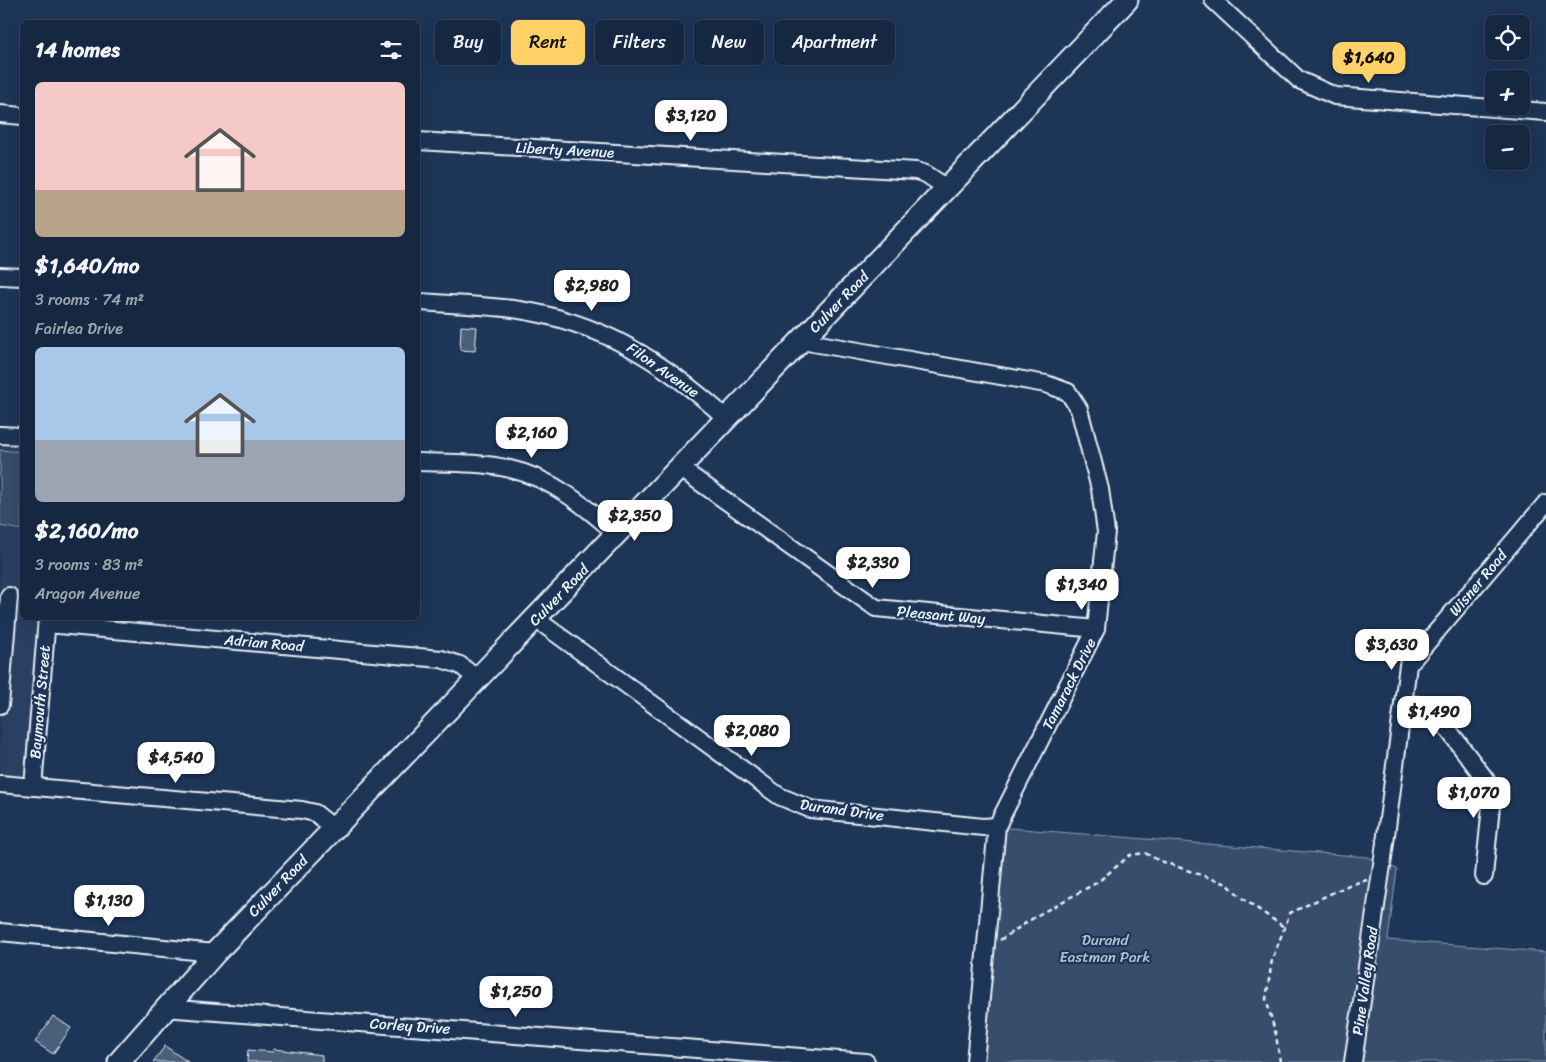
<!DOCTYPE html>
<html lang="en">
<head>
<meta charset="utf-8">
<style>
	:root { --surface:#162841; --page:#23344c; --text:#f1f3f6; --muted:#9ea6b1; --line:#35445a; --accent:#ffd166 }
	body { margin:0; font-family:Sriracha,sans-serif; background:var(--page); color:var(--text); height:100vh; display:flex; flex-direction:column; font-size:19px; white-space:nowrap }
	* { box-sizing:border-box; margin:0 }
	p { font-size:16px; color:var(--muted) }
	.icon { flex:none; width:28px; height:28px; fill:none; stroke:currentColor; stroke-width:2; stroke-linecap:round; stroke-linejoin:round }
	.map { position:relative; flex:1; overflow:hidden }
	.panel { position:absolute; left:20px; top:20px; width:400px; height:600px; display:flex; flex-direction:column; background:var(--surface); border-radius:8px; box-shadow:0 5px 20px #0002,0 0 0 1px var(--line) }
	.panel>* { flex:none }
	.hud { position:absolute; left:435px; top:20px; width:475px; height:45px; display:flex; gap:10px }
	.tools { position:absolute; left:1485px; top:15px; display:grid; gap:10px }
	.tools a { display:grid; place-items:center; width:45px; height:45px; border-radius:8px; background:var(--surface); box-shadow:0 5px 20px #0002,0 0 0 1px var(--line); font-size:25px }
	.price { position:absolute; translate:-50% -42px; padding:0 11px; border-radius:10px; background:#fff; color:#222; font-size:16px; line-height:32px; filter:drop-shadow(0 1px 2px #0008) }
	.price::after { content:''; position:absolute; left:50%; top:30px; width:15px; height:11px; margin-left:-8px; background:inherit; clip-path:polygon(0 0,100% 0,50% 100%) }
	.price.current { background:var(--accent); color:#111 }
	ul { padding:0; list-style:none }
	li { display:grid; align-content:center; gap:10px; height:265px; padding:0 15px }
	li span { display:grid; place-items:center; height:155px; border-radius:8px; color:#555 }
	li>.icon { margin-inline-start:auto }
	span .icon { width:90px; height:90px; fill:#fffc; stroke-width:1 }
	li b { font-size:21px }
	h2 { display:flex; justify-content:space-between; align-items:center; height:60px; padding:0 15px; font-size:21px }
	.chip { padding:0 18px; border-radius:8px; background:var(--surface); box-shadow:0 5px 20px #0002,0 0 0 1px var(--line); font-size:18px; line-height:45px }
	.chip.current { background:var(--accent); color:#111 }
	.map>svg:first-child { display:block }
	.built { fill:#2a4162 }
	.green { fill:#374d6c; stroke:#909fb2 }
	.building { fill:#495e7a; stroke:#e8f1f8 }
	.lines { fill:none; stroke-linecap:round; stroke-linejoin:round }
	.minor-casing { stroke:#e8f1f8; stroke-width:20 }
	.major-casing { stroke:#e8f1f8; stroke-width:25 }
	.path { stroke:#e8f1f8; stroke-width:2.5; stroke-dasharray:5 4; stroke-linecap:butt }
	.minor { stroke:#1d3557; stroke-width:16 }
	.major { stroke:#1d3557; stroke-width:21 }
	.labels { text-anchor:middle; stroke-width:4.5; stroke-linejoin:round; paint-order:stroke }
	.street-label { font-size:15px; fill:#e8f1f8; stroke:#1d3557 }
	.park-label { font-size:15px; fill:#b3c0ce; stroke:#1d3557 }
</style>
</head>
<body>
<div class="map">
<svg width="1546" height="1062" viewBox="0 0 1546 1062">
	<rect width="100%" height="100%" fill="#1d3557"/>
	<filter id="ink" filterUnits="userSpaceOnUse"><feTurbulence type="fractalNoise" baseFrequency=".02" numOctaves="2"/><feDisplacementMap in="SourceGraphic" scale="10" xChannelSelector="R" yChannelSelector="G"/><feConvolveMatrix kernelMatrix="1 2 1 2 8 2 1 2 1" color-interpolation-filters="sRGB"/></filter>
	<g filter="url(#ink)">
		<polygon class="built" points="0,444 22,445 22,618 40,618 35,653 27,767 23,775 15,779 0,777"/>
		<g class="green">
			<polygon points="0,450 22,452 22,530 0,526"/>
			<polygon points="997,827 1368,857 1397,869 1388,940 1546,952 1546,1062 976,1062"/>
		</g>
		<g class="building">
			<polygon points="461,326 477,327 475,351 460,350"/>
			<polygon points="53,1016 71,1028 53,1054 35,1042"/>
			<polygon points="165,1046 188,1062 153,1062"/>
			<polygon points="274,1049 322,1055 322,1062 247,1062 248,1050 273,1052"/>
		</g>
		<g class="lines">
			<g class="minor-casing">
				<g id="minor">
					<polyline points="1213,0 1299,80 1335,96 1546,112"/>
					<polyline points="0,114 22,116"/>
					<polyline points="418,141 916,171 926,174 947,188"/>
					<polyline points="0,276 22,277"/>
					<path d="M418,302C449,304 481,305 513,309C600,321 663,361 727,419"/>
					<polyline points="802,341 1046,384 1068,392 1079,409 1100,489 1106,532 1096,629 997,826 975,1062"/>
					<polyline points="0,435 22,436"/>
					<path d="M418,462C448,463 480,462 510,469C552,478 586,507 617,534"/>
					<polyline points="680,468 876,608 1096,629"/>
					<polyline points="536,619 779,796 810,809 983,827 997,826"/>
					<polyline points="47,624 441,659 460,665 476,678"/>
					<polyline points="1403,704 1417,705 1446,727 1486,780 1491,806 1484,876"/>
					<polyline points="0,705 9,596"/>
					<polyline points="0,784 302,810 315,813 334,828"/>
					<polyline points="33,787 47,618"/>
					<polyline points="0,932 215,953"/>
					<polyline points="164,1008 866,1062"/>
					<polyline points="1353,1062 1383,858 1408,665 1546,503"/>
				</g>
			</g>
			<g class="major-casing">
				<polyline id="major" points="119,1062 215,953 1127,0"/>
			</g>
			<g class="path">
				<polyline points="1000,940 1038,915 1098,882 1130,855 1145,853 1158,860 1227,884 1242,898 1284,927"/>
				<polyline points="1280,1062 1276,1035 1266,999 1272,960 1290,913 1349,885 1367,880"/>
			</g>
			<use href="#minor" class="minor"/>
			<use href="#major" class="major"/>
		</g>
	</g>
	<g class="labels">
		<g class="street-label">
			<text transform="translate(565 150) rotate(3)" y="5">Liberty Avenue</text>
			<text transform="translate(839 302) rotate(-46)" y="5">Culver Road</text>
			<text transform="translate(663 370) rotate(35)" y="5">Filon Avenue</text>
			<text transform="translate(1478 583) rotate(-50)" y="5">Wisner Road</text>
			<text transform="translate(559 595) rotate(-46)" y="5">Culver Road</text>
			<text transform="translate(941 615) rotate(5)" y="5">Pleasant Way</text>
			<text transform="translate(264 643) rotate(5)" y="5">Adrian Road</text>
			<text transform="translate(1069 684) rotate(-63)" y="5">Tamarack Drive</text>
			<text transform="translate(40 702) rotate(-85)" y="5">Baymouth Street</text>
			<text transform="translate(842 810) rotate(8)" y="5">Durand Drive</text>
			<text transform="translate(278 886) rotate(-46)" y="5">Culver Road</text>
			<text transform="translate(1365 981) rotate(-82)" y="5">Pine Valley Road</text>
			<text transform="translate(410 1026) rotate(4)" y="5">Corley Drive</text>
		</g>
		<g class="park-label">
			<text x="1105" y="945">Durand<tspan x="1105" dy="17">Eastman Park</tspan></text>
		</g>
	</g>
</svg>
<div class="tools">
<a><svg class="icon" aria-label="locate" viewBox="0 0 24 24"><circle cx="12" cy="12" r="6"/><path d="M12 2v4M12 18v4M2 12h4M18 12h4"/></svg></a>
<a>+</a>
<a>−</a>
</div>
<b class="price current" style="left:1369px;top:84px">$1,640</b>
<b class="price" style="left:691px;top:142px">$3,120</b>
<b class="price" style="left:592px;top:312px">$2,980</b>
<b class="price" style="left:532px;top:459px">$2,160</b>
<b class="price" style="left:635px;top:542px">$2,350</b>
<b class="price" style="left:873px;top:589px">$2,330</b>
<b class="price" style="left:1082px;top:611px">$1,340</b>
<b class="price" style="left:1392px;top:671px">$3,630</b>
<b class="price" style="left:1434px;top:738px">$1,490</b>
<b class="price" style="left:752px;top:757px">$2,080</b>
<b class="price" style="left:176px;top:784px">$4,540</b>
<b class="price" style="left:1474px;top:819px">$1,070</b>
<b class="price" style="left:109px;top:927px">$1,130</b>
<b class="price" style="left:516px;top:1018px">$1,250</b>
<div class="hud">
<a class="chip">Buy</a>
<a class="chip current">Rent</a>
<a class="chip">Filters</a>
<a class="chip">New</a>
<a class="chip">Apartment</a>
</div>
<section class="panel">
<h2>14 homes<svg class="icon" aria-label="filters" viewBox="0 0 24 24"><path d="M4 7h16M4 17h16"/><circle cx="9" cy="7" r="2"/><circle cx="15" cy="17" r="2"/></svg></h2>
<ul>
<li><span style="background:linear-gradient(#f6c9c9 70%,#b9a48a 0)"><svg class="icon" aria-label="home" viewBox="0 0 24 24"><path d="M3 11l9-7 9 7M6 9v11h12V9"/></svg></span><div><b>$1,640/mo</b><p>3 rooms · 74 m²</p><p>Fairlea Drive</p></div></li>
<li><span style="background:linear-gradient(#a9c7e8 60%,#9aa5b1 0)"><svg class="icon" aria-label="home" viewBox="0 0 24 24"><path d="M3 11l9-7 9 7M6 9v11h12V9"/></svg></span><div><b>$2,160/mo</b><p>3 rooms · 83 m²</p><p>Aragon Avenue</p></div></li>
</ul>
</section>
</div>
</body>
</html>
